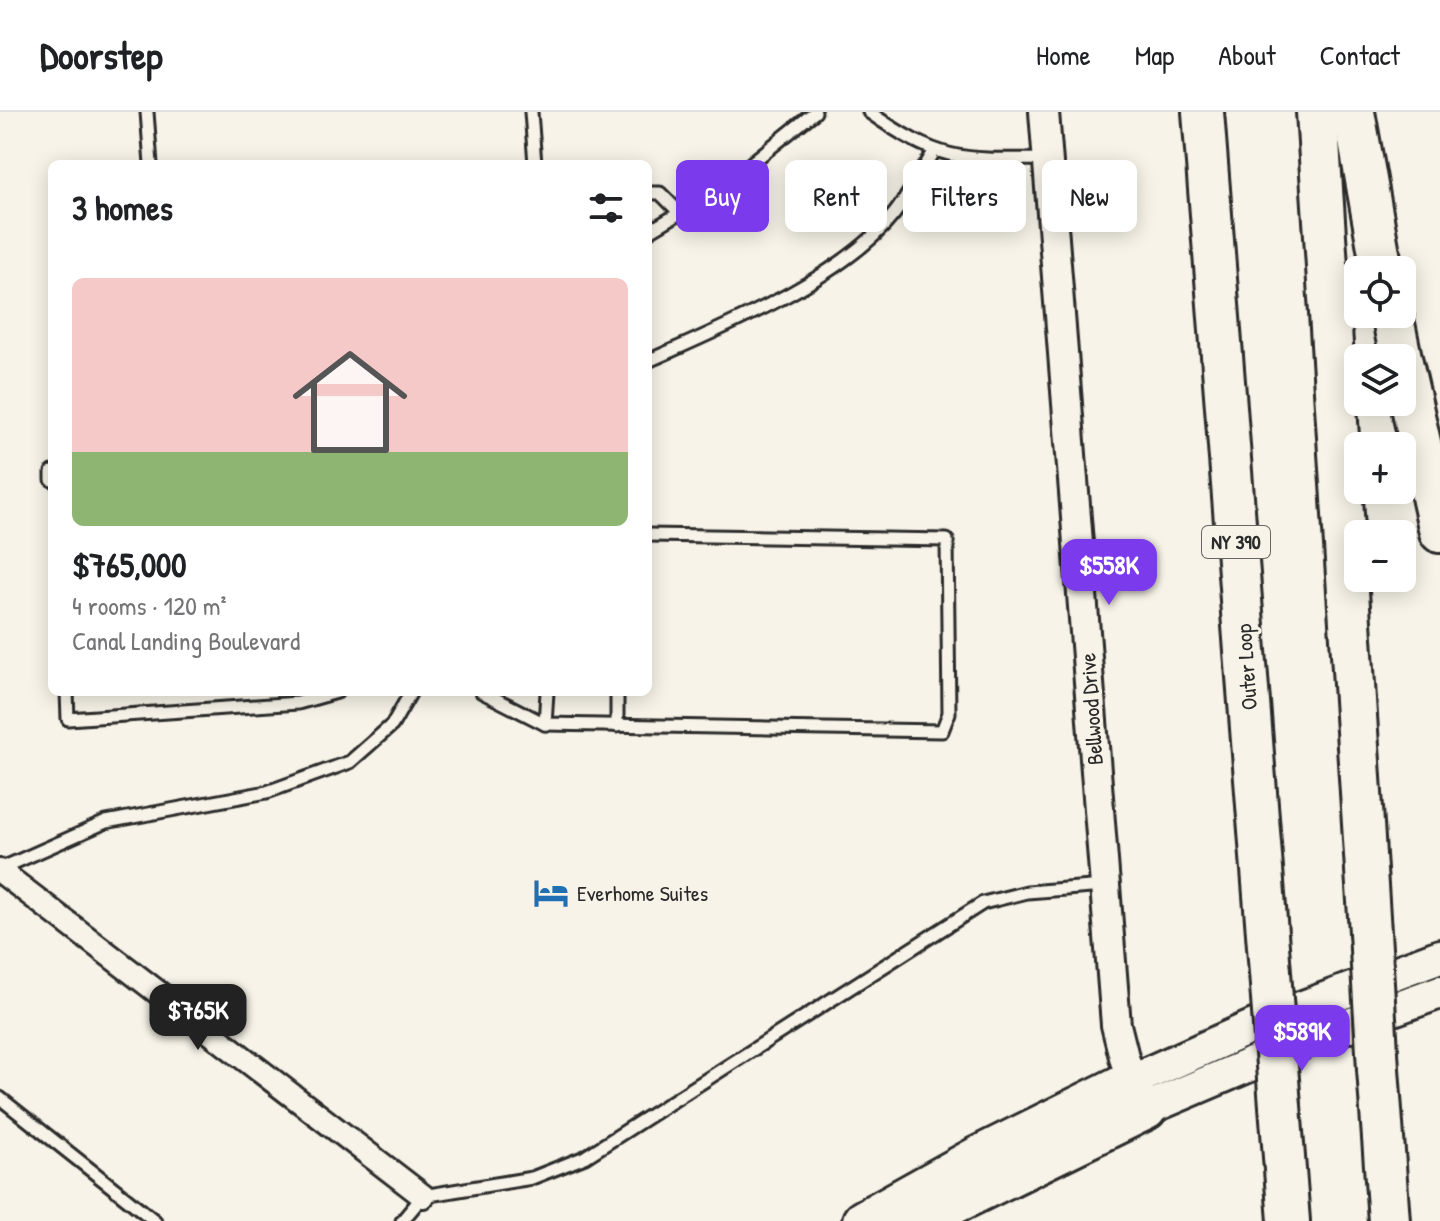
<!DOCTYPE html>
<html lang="en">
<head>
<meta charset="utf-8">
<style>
	:root { --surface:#fff; --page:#f2f2f2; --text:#202124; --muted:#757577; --line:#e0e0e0; --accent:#7c3aed }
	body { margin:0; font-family:"Patrick Hand",sans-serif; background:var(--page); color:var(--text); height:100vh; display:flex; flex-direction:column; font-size:30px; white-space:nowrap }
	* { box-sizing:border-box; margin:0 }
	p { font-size:26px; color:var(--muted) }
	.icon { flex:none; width:44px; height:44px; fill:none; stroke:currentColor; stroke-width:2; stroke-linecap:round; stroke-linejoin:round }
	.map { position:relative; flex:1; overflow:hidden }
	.details { position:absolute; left:48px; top:48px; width:604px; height:536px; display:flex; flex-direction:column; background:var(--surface); border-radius:12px; box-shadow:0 4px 20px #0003 }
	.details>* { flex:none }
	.guide { position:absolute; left:676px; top:48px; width:644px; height:72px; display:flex; gap:16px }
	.tools { position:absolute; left:1344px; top:144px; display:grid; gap:16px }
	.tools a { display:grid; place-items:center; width:72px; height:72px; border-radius:12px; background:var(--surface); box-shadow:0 4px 20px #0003; font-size:40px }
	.price { position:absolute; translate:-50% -68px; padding:0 18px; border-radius:16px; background:var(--accent); color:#fff; font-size:26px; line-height:52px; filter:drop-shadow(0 2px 4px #0008) }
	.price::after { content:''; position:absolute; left:50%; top:48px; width:24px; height:18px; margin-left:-12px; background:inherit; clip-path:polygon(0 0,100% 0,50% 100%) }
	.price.current { background:#222; color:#fff }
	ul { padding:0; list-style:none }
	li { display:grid; align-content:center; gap:16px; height:424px; padding:0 24px }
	li span { display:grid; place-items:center; height:248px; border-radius:12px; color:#555 }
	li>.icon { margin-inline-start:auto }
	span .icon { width:144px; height:144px; fill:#fffc; stroke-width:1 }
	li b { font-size:34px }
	h2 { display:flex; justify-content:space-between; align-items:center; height:96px; padding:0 24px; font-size:34px }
	.chip { padding:0 28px; border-radius:12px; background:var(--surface); box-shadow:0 4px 20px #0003; font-size:28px; line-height:72px }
	.chip.current { background:var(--accent); color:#fff }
	header { display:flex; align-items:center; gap:48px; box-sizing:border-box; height:112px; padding:0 40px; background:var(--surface); border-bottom:2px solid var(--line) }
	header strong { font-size:38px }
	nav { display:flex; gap:44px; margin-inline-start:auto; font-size:28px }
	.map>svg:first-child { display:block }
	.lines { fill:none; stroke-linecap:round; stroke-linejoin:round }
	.service-casing { stroke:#2b2b2b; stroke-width:17 }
	.minor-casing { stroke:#2b2b2b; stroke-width:28 }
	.tertiary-casing { stroke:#2b2b2b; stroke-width:34 }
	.secondary-casing { stroke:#2b2b2b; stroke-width:38 }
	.motorway-casing { stroke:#2b2b2b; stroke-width:46 }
	.service { stroke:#f7f3e8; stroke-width:11 }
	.minor { stroke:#f7f3e8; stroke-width:22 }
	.tertiary { stroke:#f7f3e8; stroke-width:28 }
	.secondary { stroke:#f7f3e8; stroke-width:32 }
	.motorway { stroke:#f7f3e8; stroke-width:40 }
	.motorway-bridge-casing { stroke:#2b2b2b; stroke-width:46; stroke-linecap:butt }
	.motorway-bridge { stroke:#f7f3e8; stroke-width:40 }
	.labels { text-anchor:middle; stroke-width:6; stroke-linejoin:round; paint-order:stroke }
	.shield { fill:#f7f3e8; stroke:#686764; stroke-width:2 }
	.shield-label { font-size:20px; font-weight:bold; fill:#2b2b2b }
	.street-label { font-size:22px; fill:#2b2b2b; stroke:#f7f3e8 }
	.poi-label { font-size:22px; fill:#2b2b2b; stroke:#f7f3e8; text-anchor:start }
</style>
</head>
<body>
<header>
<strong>Doorstep</strong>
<nav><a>Home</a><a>Map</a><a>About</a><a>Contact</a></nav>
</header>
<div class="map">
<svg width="1440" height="1109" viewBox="0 0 1440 1109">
	<rect width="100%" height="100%" fill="#f7f3e8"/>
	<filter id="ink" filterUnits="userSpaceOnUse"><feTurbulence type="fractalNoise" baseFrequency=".0125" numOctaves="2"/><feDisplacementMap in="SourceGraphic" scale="16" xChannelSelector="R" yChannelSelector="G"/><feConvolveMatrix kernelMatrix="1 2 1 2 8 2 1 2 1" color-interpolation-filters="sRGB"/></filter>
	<g filter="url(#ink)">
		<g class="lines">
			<g class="service-casing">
				<g id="service">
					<polyline points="147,0 151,52"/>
					<polyline points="531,0 535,52"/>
					<path d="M869,0C941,51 962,48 1048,47"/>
					<polyline points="648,81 660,81 681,102"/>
					<polyline points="648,120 715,80 815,0"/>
					<path d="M648,249C722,216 844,166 894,102C909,83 921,60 934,40"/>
					<polyline points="52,360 52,368"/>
					<polyline points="67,580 68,607 298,591 337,580"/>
					<polyline points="482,580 545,612 942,619 949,601 947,428 648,423"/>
					<polyline points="545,612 547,580"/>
					<polyline points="617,614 617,580"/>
					<polyline points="0,757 106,710 267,680 350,650 392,613 411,580"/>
					<polyline points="0,986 155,1109"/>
					<polyline points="402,1109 423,1084 532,1066 585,1045 983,791 1027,780 1104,774"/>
				</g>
			</g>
			<g class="minor-casing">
				<polyline id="minor" points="0,759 423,1084"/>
			</g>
			<g class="tertiary-casing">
				<polyline id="tertiary" points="1044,0 1116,913 1125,949 1140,982"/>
			</g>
			<g class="secondary-casing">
				<g id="secondary">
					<polyline points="1133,968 1263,910 1440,844"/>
					<polyline points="1146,997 1308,928 1440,880"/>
				</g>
			</g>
			<g class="motorway-casing">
				<g id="motorway">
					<polyline points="1203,0 1270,860"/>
					<polyline points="1317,0 1370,820"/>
					<polyline points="1354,0 1382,158"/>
					<polyline points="1392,202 1401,246"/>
					<polyline points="1402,250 1440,420"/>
					<polyline points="1378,957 1389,1109"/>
					<polyline points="1280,994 1289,1109"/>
					<polyline points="863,1109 978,1045 1133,968"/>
					<polyline points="918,1109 1146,997"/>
				</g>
			</g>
			<use href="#service" class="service"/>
			<use href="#minor" class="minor"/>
			<use href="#tertiary" class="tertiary"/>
			<use href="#secondary" class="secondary"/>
			<use href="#motorway" class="motorway"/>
			<g class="motorway-bridge-casing">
				<g id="motorway-bridge">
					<polyline points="1370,820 1378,957"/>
					<polyline points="1270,860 1280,994"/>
				</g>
			</g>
			<use href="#motorway-bridge" class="motorway-bridge"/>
		</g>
	</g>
	<defs>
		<g id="hotel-bare" transform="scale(2.76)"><path d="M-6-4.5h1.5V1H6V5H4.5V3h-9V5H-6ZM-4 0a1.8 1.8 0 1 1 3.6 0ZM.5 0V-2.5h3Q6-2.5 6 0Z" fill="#1f6fb2" stroke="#f7f3e8" stroke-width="2.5" paint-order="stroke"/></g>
	</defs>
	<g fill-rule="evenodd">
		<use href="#hotel-bare" x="551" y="781"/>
	</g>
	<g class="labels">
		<rect class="shield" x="1202" y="414" width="68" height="32" rx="6"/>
		<g class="shield-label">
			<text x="1236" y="437">NY 390</text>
		</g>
		<g class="street-label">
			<text transform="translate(1246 555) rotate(-94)" y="8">Outer Loop</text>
			<text transform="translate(1091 597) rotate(-94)" y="8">Bellwood Drive</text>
		</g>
		<g class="poi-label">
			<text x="577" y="789">Everhome Suites</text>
		</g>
	</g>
</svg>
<div class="tools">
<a><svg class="icon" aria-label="locate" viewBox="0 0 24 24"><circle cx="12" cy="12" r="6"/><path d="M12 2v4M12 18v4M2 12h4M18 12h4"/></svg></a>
<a><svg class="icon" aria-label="layers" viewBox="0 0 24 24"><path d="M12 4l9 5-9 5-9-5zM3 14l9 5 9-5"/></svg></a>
<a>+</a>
<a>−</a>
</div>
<b class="price" style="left:1109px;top:495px">$558K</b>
<b class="price current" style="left:198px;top:940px">$765K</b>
<b class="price" style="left:1302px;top:961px">$589K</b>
<div class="guide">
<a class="chip current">Buy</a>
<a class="chip">Rent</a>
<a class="chip">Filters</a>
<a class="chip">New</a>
</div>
<section class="details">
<h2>3 homes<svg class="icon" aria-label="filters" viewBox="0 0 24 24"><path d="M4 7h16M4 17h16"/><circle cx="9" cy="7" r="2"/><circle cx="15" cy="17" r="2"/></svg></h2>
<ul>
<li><span style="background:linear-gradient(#f6c9c9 70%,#8fb573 0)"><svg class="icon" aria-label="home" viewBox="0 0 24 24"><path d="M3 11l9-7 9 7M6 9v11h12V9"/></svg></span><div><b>$765,000</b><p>4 rooms · 120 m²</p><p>Canal Landing Boulevard</p></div></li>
</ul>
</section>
</div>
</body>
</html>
